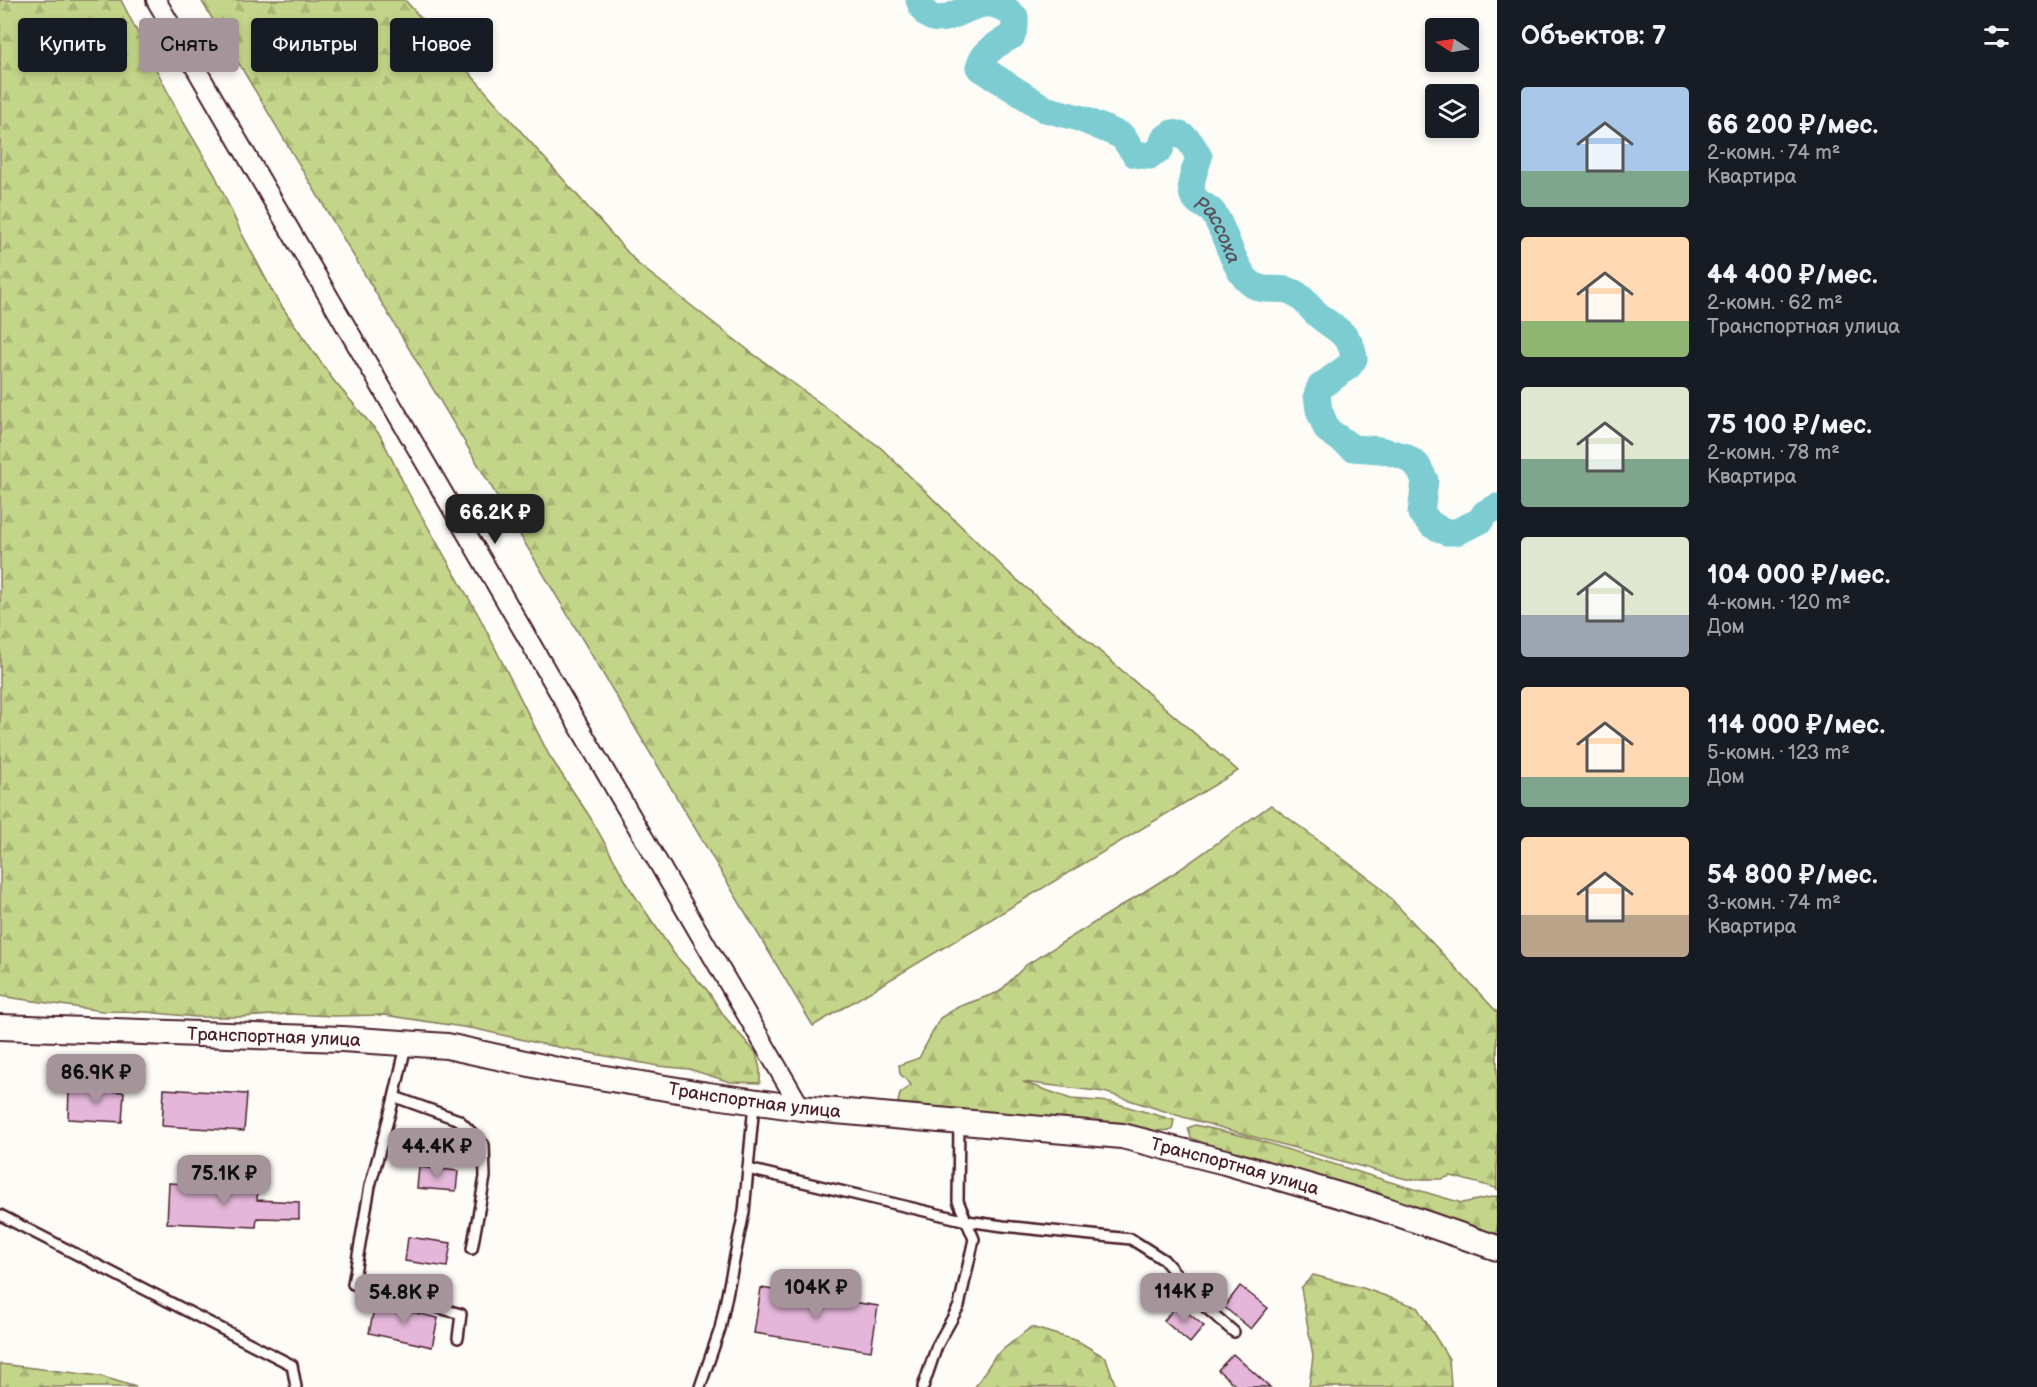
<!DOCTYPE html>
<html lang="ru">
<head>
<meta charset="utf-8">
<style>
	:root { --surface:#171b24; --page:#20242c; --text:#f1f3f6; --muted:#9ea1a6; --accent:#a6949b }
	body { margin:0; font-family:"Balsamiq Sans",sans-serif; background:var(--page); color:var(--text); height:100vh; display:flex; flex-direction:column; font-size:22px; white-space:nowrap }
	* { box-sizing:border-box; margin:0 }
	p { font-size:20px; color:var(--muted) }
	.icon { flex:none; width:33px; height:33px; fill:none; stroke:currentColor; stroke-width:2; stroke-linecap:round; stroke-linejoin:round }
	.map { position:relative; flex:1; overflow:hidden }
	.sheet { display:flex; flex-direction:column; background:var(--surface); width:540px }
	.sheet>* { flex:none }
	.banner { position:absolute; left:18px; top:18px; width:570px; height:54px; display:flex; gap:12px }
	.needle { width:39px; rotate:282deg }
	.tools { position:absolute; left:1425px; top:18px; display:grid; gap:12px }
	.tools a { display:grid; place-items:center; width:54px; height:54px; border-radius:6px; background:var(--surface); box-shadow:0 3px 9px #0003; font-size:30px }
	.price { position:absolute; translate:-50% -51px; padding:0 14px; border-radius:12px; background:var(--accent); color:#111; font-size:20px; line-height:39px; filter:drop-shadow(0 2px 3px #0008) }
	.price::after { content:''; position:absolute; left:50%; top:36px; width:18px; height:14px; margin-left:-9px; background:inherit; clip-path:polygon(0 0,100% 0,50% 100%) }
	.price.active { background:#222; color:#fff }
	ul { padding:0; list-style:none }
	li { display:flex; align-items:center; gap:18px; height:150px; padding:0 24px }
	li span { display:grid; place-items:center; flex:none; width:168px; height:120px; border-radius:6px; color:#555 }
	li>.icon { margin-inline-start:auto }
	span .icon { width:72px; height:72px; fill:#fffc; stroke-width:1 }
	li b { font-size:26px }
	h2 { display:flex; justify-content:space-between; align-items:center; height:72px; padding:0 24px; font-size:26px }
	.chip { padding:0 21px; border-radius:6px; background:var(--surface); box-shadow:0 3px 9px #0003; font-size:21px; line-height:54px }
	.chip.active { background:var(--accent); color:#111 }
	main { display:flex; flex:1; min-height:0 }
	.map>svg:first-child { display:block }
	.forest { fill:url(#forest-firs); stroke:#867a5a; stroke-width:1.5 }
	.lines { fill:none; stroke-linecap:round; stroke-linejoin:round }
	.river { stroke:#7bccd2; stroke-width:27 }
	.building { fill:#e4b6d9; stroke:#4a1f2b; stroke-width:1.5 }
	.service-casing { stroke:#4a1f2b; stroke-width:14 }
	.minor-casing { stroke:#4a1f2b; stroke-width:22 }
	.secondary-casing { stroke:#4a1f2b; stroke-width:28 }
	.service { stroke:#fdfcf7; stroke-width:9 }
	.minor { stroke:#fdfcf7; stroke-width:18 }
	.secondary { stroke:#fdfcf7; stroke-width:24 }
	.labels { text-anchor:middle; stroke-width:5; stroke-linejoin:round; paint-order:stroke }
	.street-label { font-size:18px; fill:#4a1f2b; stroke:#fdfcf7 }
	.water-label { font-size:20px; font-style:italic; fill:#59535d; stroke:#fdfcf7 }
</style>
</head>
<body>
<main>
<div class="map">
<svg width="1497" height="1387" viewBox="0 0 1497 1387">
	<defs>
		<pattern id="forest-firs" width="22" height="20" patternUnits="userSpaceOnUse" patternTransform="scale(1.5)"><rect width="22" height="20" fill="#c3d589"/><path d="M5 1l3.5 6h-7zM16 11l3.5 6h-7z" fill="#a9b676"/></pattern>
	</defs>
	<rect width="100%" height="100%" fill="#fdfcf7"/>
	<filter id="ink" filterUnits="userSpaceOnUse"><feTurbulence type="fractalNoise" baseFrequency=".0167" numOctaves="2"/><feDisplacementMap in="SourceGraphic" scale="12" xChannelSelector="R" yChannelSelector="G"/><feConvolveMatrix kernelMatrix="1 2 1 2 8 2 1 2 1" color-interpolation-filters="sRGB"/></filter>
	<g filter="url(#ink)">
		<g class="forest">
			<polygon points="0,0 121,0 181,118 215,175 240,230 276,298 334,381 380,435 409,494 479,616 549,755 590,817 631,890 675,955 707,990 725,1017 756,1053 760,1069 760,1083 730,1082 689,1069 658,1066 537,1043 476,1029 384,1015 335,1016 289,1014 241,1017 196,1017 146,1012 102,1011 0,996"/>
			<polygon points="201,0 405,0 638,264 752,353 881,448 1008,572 1238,771 813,1026"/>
			<polygon points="1271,805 1378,885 1497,1012 1497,1191 1496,1188 1451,1176 1441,1179 1406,1179 1183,1117 1104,1092 1023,1082 1071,1099 1111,1102 1174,1120 1172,1130 1156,1131 1126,1123 910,1109 898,1102 900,1094 911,1085 900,1074 899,1065 919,1058 940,1018 958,1007 999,992 1026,965 1179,870"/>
			<polygon points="1195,1125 1248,1137 1387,1181 1462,1203 1497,1196 1497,1236 1247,1161 1191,1138 1188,1128"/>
			<polygon points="1313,1275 1363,1288 1417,1307 1449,1359 1451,1387 1309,1387 1313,1356 1301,1288"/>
			<polygon points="1031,1327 1078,1341 1106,1358 1116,1387 975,1387 995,1356"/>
			<polygon points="0,1364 100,1376 136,1387 0,1387"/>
		</g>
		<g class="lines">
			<path class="river" id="s1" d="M919,0C933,42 965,0 991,4C1000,5 1008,10 1015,17V26L1012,36C999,43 982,52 979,67L1045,109L1079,118L1122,136L1135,154L1150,156L1160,150L1164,139L1172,133C1188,135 1192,144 1199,157C1196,168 1189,181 1192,192C1194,204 1208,205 1214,214C1226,233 1232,264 1247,280C1262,295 1275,286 1290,291C1302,295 1309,307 1318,315C1326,323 1339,328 1346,338C1352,345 1353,351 1354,359L1349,366L1320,387L1317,395L1319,410L1327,430L1353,448L1380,450L1404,456L1417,465L1425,480L1421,513L1432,525L1446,532H1456L1480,521L1485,513L1497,507"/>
		</g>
		<g class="building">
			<polygon points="69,1089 124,1092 122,1122 68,1119"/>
			<polygon points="164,1089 247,1094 244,1131 162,1126"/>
			<polygon points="419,1167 458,1171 456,1191 417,1188"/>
			<polygon points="169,1183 258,1188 257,1200 299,1202 299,1219 257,1218 256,1227 167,1223"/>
			<polygon points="408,1237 451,1243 447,1267 405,1261"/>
			<polygon points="1240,1286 1268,1308 1251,1329 1224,1307"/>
			<polygon points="761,1288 878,1306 871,1351 754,1333"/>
			<polygon points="375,1304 438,1318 432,1347 369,1333"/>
			<polygon points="1177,1304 1204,1326 1190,1343 1164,1321"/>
			<polygon points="1233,1354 1270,1387 1237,1387 1218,1370"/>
		</g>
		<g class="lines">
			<g class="service-casing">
				<g id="service">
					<polyline points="406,1046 393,1102 370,1186 353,1284 461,1314 458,1338"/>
					<polyline points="395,1097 459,1120 484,1145 485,1177 472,1249"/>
					<polyline points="748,1169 967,1221 1003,1226 1131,1239 1164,1260 1204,1306 1234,1332"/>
					<polyline points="0,1215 292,1365 296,1387"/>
					<polyline points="700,1387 720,1329 744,1212 754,1104"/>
					<polyline points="923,1387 937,1346 959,1306 974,1239 958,1201 959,1122"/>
				</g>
			</g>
			<g class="minor-casing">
				<path id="minor" d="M156,0C369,370 588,737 801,1108"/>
			</g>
			<g class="secondary-casing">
				<g id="secondary">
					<path id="s2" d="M0,1027L342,1039L447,1046L557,1070L708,1095L801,1108L1122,1136L1225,1162L1366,1203L1497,1248"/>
				</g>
			</g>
			<use href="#service" class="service"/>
			<use href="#minor" class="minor"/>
			<use href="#secondary" class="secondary"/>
		</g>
	</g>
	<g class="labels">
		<g class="street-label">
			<text dy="6" stroke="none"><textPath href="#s2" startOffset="274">Транспортная улица</textPath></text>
			<text dy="6" stroke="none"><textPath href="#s2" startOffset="760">Транспортная улица</textPath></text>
			<text dy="6" stroke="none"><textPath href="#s2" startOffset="1246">Транспортная улица</textPath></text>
		</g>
		<g class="water-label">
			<text dy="7" stroke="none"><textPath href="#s1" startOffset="530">Рассоха</textPath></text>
		</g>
	</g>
</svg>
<div class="tools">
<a><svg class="needle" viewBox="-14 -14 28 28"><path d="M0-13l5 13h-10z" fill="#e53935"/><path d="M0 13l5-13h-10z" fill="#9ea1a6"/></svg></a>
<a><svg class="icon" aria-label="layers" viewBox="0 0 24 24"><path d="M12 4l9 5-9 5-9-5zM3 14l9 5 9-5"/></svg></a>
</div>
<b class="price active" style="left:495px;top:545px">66.2K ₽</b>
<b class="price" style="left:96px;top:1105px">86.9K ₽</b>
<b class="price" style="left:437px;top:1179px">44.4K ₽</b>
<b class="price" style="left:224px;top:1206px">75.1K ₽</b>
<b class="price" style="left:816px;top:1320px">104K ₽</b>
<b class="price" style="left:1184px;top:1324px">114K ₽</b>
<b class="price" style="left:404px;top:1325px">54.8K ₽</b>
<div class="banner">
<a class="chip">Купить</a>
<a class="chip active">Снять</a>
<a class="chip">Фильтры</a>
<a class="chip">Новое</a>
</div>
</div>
<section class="sheet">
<h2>Объектов: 7<svg class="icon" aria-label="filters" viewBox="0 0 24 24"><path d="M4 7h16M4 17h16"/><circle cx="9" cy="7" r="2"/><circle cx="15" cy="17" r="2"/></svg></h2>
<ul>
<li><span style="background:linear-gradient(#a9c7e8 70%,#7fa58c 0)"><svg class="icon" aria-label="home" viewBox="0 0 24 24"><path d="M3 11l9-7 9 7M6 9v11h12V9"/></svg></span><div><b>66 200 ₽/мес.</b><p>2-комн. · 74 m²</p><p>Квартира</p></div></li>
<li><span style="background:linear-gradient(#ffd9b3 70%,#8fb573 0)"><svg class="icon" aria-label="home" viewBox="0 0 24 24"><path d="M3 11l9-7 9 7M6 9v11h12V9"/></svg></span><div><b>44 400 ₽/мес.</b><p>2-комн. · 62 m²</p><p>Транспортная улица</p></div></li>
<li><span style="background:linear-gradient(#dfe7d0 60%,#7fa58c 0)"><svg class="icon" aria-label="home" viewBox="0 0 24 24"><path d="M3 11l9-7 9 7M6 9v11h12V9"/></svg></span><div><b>75 100 ₽/мес.</b><p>2-комн. · 78 m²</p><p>Квартира</p></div></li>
<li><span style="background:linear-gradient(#dfe7d0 65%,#9aa5b1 0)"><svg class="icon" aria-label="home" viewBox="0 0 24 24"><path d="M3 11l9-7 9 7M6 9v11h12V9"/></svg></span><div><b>104 000 ₽/мес.</b><p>4-комн. · 120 m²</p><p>Дом</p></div></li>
<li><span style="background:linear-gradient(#ffd9b3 75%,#7fa58c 0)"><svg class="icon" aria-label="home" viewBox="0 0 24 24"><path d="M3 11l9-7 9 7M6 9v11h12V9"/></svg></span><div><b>114 000 ₽/мес.</b><p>5-комн. · 123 m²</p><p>Дом</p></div></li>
<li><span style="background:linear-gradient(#ffd9b3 65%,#b9a48a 0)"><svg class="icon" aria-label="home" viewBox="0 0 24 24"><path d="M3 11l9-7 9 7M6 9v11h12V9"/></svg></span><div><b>54 800 ₽/мес.</b><p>3-комн. · 74 m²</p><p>Квартира</p></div></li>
</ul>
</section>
</main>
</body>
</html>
